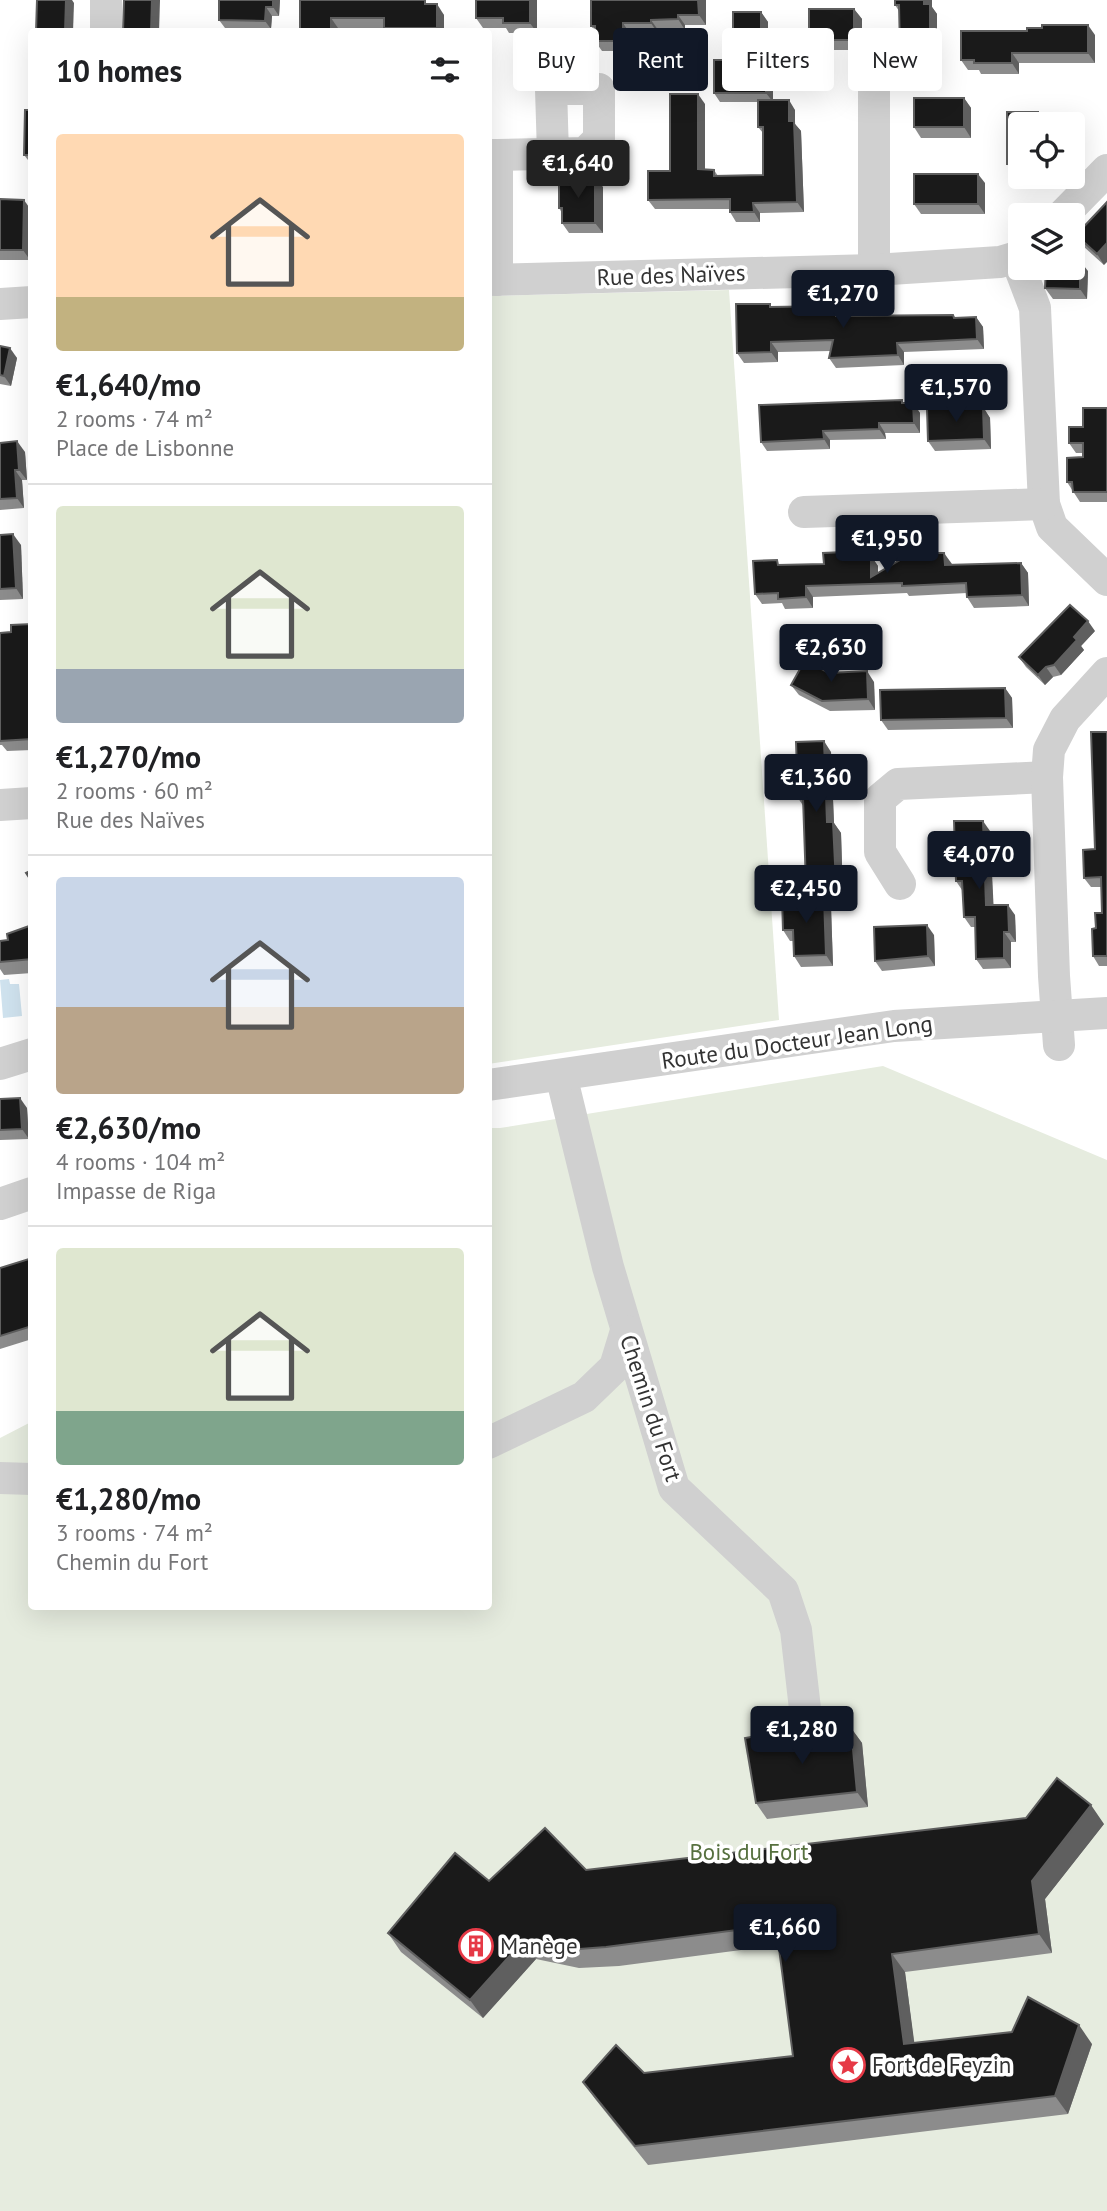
<!DOCTYPE html>
<html lang="en">
<head>
<meta charset="utf-8">
<style>
	:root { --surface:#fff; --page:#f6f6f6; --text:#202124; --muted:#757577; --line:#e0e0e0; --accent:#111827 }
	body { margin:0; font-family:"PT Sans",sans-serif; background:var(--page); color:var(--text); height:100vh; display:flex; flex-direction:column; font-size:26px; white-space:nowrap }
	* { box-sizing:border-box; margin:0 }
	p { font-size:23px; color:var(--muted) }
	.icon { flex:none; width:38px; height:38px; fill:none; stroke:currentColor; stroke-width:2; stroke-linecap:round; stroke-linejoin:round }
	.map { position:relative; flex:1; overflow:hidden }
	.panel { position:absolute; left:28px; top:28px; width:464px; height:1582px; display:flex; flex-direction:column; background:var(--surface); border-radius:7px; box-shadow:0 7px 28px #0002 }
	.panel>* { flex:none }
	.top-card { position:absolute; left:513px; top:28px; width:488px; height:63px; display:flex; gap:14px }
	.tools { position:absolute; left:1008px; top:112px; display:grid; gap:14px }
	.tools a { display:grid; place-items:center; width:77px; height:77px; border-radius:7px; background:var(--surface); box-shadow:0 7px 28px #0002; font-size:35px }
	.price { position:absolute; translate:-50% -60px; padding:0 16px; border-radius:7px; background:var(--accent); color:#fff; font-size:23px; line-height:46px; filter:drop-shadow(0 2px 4px #0008) }
	.price::after { content:''; position:absolute; left:50%; top:42px; width:21px; height:16px; margin-left:-10px; background:inherit; clip-path:polygon(0 0,100% 0,50% 100%) }
	.price.current { background:#222; color:#fff }
	ul { padding:0; list-style:none }
	li { display:grid; align-content:center; gap:14px; height:371px; padding:0 28px }
	li+li { border-top:2px solid var(--line) }
	li span { display:grid; place-items:center; height:217px; border-radius:7px; color:#555 }
	li>.icon { margin-inline-start:auto }
	span .icon { width:126px; height:126px; fill:#fffc; stroke-width:1 }
	li b { font-size:30px }
	h2 { display:flex; justify-content:space-between; align-items:center; height:84px; padding:0 28px; font-size:30px }
	.chip { padding:0 24px; border-radius:7px; background:var(--surface); box-shadow:0 7px 28px #0002; font-size:24px; line-height:63px }
	.chip.current { background:var(--accent); color:#fff }
	.map>svg:first-child { display:block }
	.green { fill:#e6ecdf }
	.water { fill:#cfe2ee }
	.lines { fill:none; stroke-linecap:round; stroke-linejoin:round }
	.minor { stroke:#d0d0d0; stroke-width:32 }
	.wall { fill:#8c8c8c }
	.shaded-wall { fill:#5f5f5f }
	.building { fill:#1a1a1a; stroke:#5f5f5f; stroke-width:2 }
	.labels { text-anchor:middle; stroke-width:7; stroke-linejoin:round; paint-order:stroke }
	.street-label { font-size:23px; fill:#333; stroke:#fff }
	.park-label { font-size:23px; fill:#56703f; stroke:#fff }
	.poi-label { font-size:23px; fill:#333; stroke:#fff; text-anchor:start }
</style>
</head>
<body>
<div class="map">
<svg width="1107" height="2211" viewBox="0 0 1107 2211">
	<rect width="100%" height="100%" fill="#fff"/>
	<g class="green">
		<polygon points="729,290 779,1020 488,1064 488,296"/>
		<polygon points="883,1066 1107,1160 1107,2211 0,2211 0,1438 31,1422 32,1606 488,1606 488,1128 500,1128"/>
	</g>
	<polygon class="water" points="9,979 10,984 19,984 22,1016 3,1018 0,980"/>
	<g class="lines">
		<g class="minor">
			<polyline points="106,32 106,0"/>
			<polyline points="488,155 497,155 497,280"/>
			<polyline points="497,155 585,153 599,139 599,89 551,89 553,154"/>
			<polyline points="1063,215 1107,170"/>
			<polyline points="1016,258 1035,308 1044,504 1052,527 1107,580"/>
			<polyline points="874,270 874,90"/>
			<polyline points="488,280 874,270 1000,262 1020,256"/>
			<polyline points="0,304 32,302"/>
			<polyline points="804,512 1044,504"/>
			<polyline points="0,805 32,803"/>
			<polyline points="900,884 880,852 880,799 898,784 1047,777"/>
			<polyline points="1059,1045 1054,976 1047,777 1049,750 1065,719 1107,673"/>
			<polyline points="0,1064 32,1054"/>
			<polyline points="561,1075 608,1267 674,1488 783,1591 796,1630 809,1744"/>
			<polyline points="488,1085 894,1026 1107,1013"/>
			<polyline points="0,1204 32,1193"/>
			<polyline points="488,1443 584,1397 615,1367 626,1331"/>
			<polyline points="0,1478 32,1479"/>
		</g>
	</g>
	<g class="wall">
		<polygon points="219,0 280,0 279,16 272,16 271,29 225,28 219,20"/>
		<polygon points="300,0 429,4 444,15 444,32 387,32 384,28 338,28 338,32 300,32"/>
		<polygon points="537,0 537,33 509,33 506,28 483,28 476,18"/>
		<polygon points="591,0 706,0 706,25 685,25 685,30 658,30 658,34 630,34 630,51 602,51 595,41 595,31 591,26"/>
		<polygon points="895,5 932,7 937,14 937,45 930,45 930,58 907,58 900,48 899,11"/>
		<polygon points="854,9 862,19 862,50 816,50 809,40"/>
		<polygon points="761,12 768,22 768,43 773,50 773,100 795,110 795,124 801,131 804,212 760,213 760,222 736,222 730,212 730,209 655,209 648,200 670,171 705,104 705,170 714,170 718,176 763,175 763,133 758,127 758,102 720,102 714,93"/>
		<polygon points="1095,35 1095,63 1019,63 1019,74 981,74 979,70 968,70 961,60"/>
		<polygon points="964,98 971,108 971,138 921,138 914,127"/>
		<polygon points="32,110 32,165 24,155"/>
		<polygon points="1007,112 1038,112 1045,122 1045,124 1020,124 1020,174 1014,174 1007,164"/>
		<polygon points="985,183 985,214 921,214 914,204"/>
		<polygon points="603,187 603,233 569,233 562,223 562,213 559,208"/>
		<polygon points="0,199 31,210 30,260 0,260"/>
		<polygon points="1107,202 1104,265 1083,246 1076,235"/>
		<polygon points="1088,271 1087,299 1053,299 1045,288"/>
		<polygon points="772,307 843,316 953,315 956,318 976,317 983,327 984,349 904,352 904,365 836,368 829,358 831,351 778,352 778,362 744,363 737,353"/>
		<polygon points="0,346 17,358 11,386 0,384"/>
		<polygon points="905,403 913,403 920,413 920,433 885,433 886,439 830,440 830,449 767,451 761,442"/>
		<polygon points="983,407 990,418 991,449 935,451 928,441"/>
		<polygon points="1107,408 1107,502 1080,502 1067,482 1083,457 1083,453 1076,453 1069,443 1083,427"/>
		<polygon points="0,443 25,452 27,480 22,480 24,508 0,510"/>
		<polygon points="0,535 21,545 23,599 0,600"/>
		<polygon points="871,556 878,566 878,573 952,564 952,565 1021,563 1028,573 1029,606 974,608 967,597 967,593 909,596 907,593 813,597 813,608 785,609 782,603 762,604 755,594 781,565 824,564 847,557"/>
		<polygon points="32,624 32,750 7,751 2,745 0,745 0,633 11,632"/>
		<polygon points="1095,631 1081,646 1084,650 1061,675 1053,677 1045,685 1026,667 1019,657"/>
		<polygon points="829,673 874,682 875,710 830,711 799,695 791,685"/>
		<polygon points="1005,688 1012,698 1013,728 888,730 881,720"/>
		<polygon points="1107,732 1107,966 1099,966 1093,956 1096,928 1102,913 1102,887 1091,887 1084,878 1095,849"/>
		<polygon points="831,752 834,823 841,833 843,895 814,896 806,885 804,807 798,798"/>
		<polygon points="990,831 993,905 1015,915 1016,942 1011,942 1011,968 983,969 976,959 975,927 971,927 964,917 962,890 956,881"/>
		<polygon points="831,907 833,966 801,967 794,956 793,941 790,941 783,930"/>
		<polygon points="32,925 32,973 4,975 0,969 0,941 8,940"/>
		<polygon points="934,935 935,966 882,971 875,961"/>
		<polygon points="0,1099 27,1108 29,1139 0,1140"/>
		<polygon points="32,1258 32,1339 0,1349 0,1268"/>
		<polygon points="851,1728 862,1743 868,1807 767,1819 756,1803 789,1744 801,1747"/>
		<polygon points="1104,1824 1045,1899 1052,1953 905,1972 914,2043 1092,2044 1068,2114 648,2165 596,2100 583,2082 644,2073 793,2056 779,1945 619,1966 579,1968 536,1959 483,2018 401,1952 388,1933 489,1881 586,1870"/>
	</g>
	<g class="shaded-wall">
		<polygon points="66,0 72,0 74,3 73,32 65,32"/>
		<polygon points="152,0 160,0 159,32 151,32"/>
		<polygon points="273,0 280,0 279,16 273,7"/>
		<polygon points="530,0 537,0 537,33 530,23"/>
		<polygon points="698,0 706,0 706,25 699,15"/>
		<polygon points="924,0 932,0 932,7 937,14 937,45 930,35"/>
		<polygon points="437,4 444,15 444,32 439,32 437,28"/>
		<polygon points="266,7 272,16 271,29 265,21"/>
		<polygon points="854,9 862,19 862,50 854,40"/>
		<polygon points="761,12 768,22 768,43 773,50 773,102 766,93 761,40"/>
		<polygon points="678,15 685,25 685,30 678,19"/>
		<polygon points="331,18 338,28 338,32 331,32"/>
		<polygon points="651,20 658,30 658,34 651,23"/>
		<polygon points="623,23 630,34 630,51 623,41"/>
		<polygon points="1088,25 1095,35 1095,63 1088,53"/>
		<polygon points="923,35 930,45 930,58 923,48"/>
		<polygon points="1012,53 1019,63 1019,74 1012,63"/>
		<polygon points="698,94 705,104 705,179 698,169"/>
		<polygon points="964,98 971,108 971,138 964,127"/>
		<polygon points="789,100 795,110 795,124 801,131 804,212 797,202 789,121"/>
		<polygon points="1038,112 1045,122 1045,124 1038,124"/>
		<polygon points="978,174 985,183 985,214 978,204"/>
		<polygon points="595,177 603,187 603,233 595,223"/>
		<polygon points="24,200 31,210 30,260 23,250"/>
		<polygon points="753,203 760,213 760,222 754,212"/>
		<polygon points="1107,243 1107,262 1104,265 1097,254"/>
		<polygon points="1080,261 1088,271 1087,299 1080,289"/>
		<polygon points="836,306 843,316 836,316"/>
		<polygon points="976,317 983,327 984,349 977,339"/>
		<polygon points="771,342 778,352 778,362 771,352"/>
		<polygon points="897,343 904,352 904,365 898,355"/>
		<polygon points="10,348 17,358 11,386 4,376"/>
		<polygon points="913,403 920,413 920,433 914,423"/>
		<polygon points="983,407 990,418 991,449 984,439"/>
		<polygon points="879,423 885,433 886,439 879,429"/>
		<polygon points="823,431 830,440 830,449 824,439"/>
		<polygon points="17,441 25,452 27,480 19,470"/>
		<polygon points="15,470 22,480 24,508 17,498"/>
		<polygon points="13,534 21,545 23,599 16,588"/>
		<polygon points="944,553 952,564 952,576 945,565"/>
		<polygon points="871,556 878,566 878,584 871,577"/>
		<polygon points="1021,563 1028,573 1029,606 1022,595"/>
		<polygon points="806,586 813,597 813,608 806,597"/>
		<polygon points="1088,621 1095,631 1081,646 1084,650 1061,675 1054,665 1074,637"/>
		<polygon points="1046,667 1053,677 1045,685 1038,675"/>
		<polygon points="867,671 874,682 875,710 868,699"/>
		<polygon points="1005,688 1012,698 1013,728 1006,718"/>
		<polygon points="824,741 831,752 834,823 841,833 843,895 836,884 827,822"/>
		<polygon points="983,821 990,831 994,915 986,905"/>
		<polygon points="824,897 831,907 833,966 826,955"/>
		<polygon points="1008,905 1015,915 1016,942 1009,932"/>
		<polygon points="927,925 934,935 935,966 928,956"/>
		<polygon points="1004,932 1011,942 1011,968 1004,958"/>
		<polygon points="20,1098 27,1108 29,1139 22,1129"/>
		<polygon points="851,1728 862,1743 868,1807 857,1792"/>
		<polygon points="1091,1805 1104,1824 1045,1899 1052,1953 1039,1934 1032,1881"/>
		<polygon points="523,1941 536,1959 483,2018 470,2000"/>
		<polygon points="892,1954 905,1972 917,2063 904,2044"/>
		<polygon points="1079,2025 1092,2044 1068,2114 1055,2096"/>
	</g>
	<g class="building">
		<polygon points="37,0 66,0 65,32 36,32"/>
		<polygon points="124,0 152,0 151,32 123,32"/>
		<polygon points="219,0 273,0 273,7 266,7 265,21 219,20"/>
		<polygon points="300,0 425,0 425,4 437,4 437,28 384,28 384,18 331,18 331,32 300,32"/>
		<polygon points="476,0 530,0 530,23 503,23 503,18 476,18"/>
		<polygon points="591,0 698,0 699,15 678,15 678,19 651,20 651,23 623,23 623,41 595,41 595,26 591,26"/>
		<polygon points="895,0 924,0 924,4 930,4 930,35 923,35 923,48 900,48 899,5 895,5"/>
		<rect x="809" y="9" width="45" height="31"/>
		<polygon points="733,12 761,12 761,40 766,40 766,93 714,93 714,60 733,60"/>
		<polygon points="1042,25 1088,25 1088,53 1012,53 1012,63 974,63 974,60 961,60 961,31 1027,31 1027,28 1042,28"/>
		<polygon points="670,94 698,94 698,169 714,170 714,176 763,175 763,127 758,127 758,100 789,100 789,121 794,121 797,202 753,203 754,212 730,212 730,199 648,200 648,171 670,171"/>
		<rect x="914" y="98" width="50" height="29"/>
		<polygon points="25,110 32,110 32,155 24,155"/>
		<polygon points="1007,112 1038,112 1038,124 1020,124 1020,164 1007,164"/>
		<rect x="914" y="174" width="64" height="30"/>
		<polygon points="595,177 595,223 562,223 562,208 559,208 559,178"/>
		<polygon points="0,199 24,200 23,250 0,250"/>
		<polygon points="1107,202 1107,243 1097,254 1076,235"/>
		<polygon points="1073,261 1080,261 1080,289 1045,288 1046,268 1073,268"/>
		<polygon points="736,304 770,304 770,307 836,306 836,316 953,315 954,318 976,317 977,339 897,343 898,355 829,358 833,340 771,342 771,352 737,353"/>
		<polygon points="0,346 10,348 4,376 0,375"/>
		<polygon points="902,400 902,403 913,403 914,423 879,423 879,429 823,431 824,439 761,442 759,405"/>
		<polygon points="983,407 984,439 928,441 927,409"/>
		<polygon points="1083,408 1107,408 1107,492 1073,492 1072,482 1067,482 1067,458 1083,457 1083,443 1069,443 1069,427 1083,427"/>
		<polygon points="17,441 19,470 15,470 17,498 0,499 0,443"/>
		<polygon points="13,534 16,588 0,589 0,535"/>
		<polygon points="844,552 844,557 871,556 871,577 912,553 944,553 945,565 1021,563 1022,595 967,597 966,583 902,586 902,583 806,586 806,597 778,599 778,593 755,594 753,561 777,560 778,565 824,564 823,553"/>
		<polygon points="1070,605 1088,621 1074,637 1077,640 1054,665 1046,667 1038,675 1019,657"/>
		<polygon points="32,624 32,739 0,741 0,633 11,632 11,625"/>
		<polygon points="805,660 829,673 867,671 868,699 822,701 791,685"/>
		<polygon points="1005,688 1006,718 881,720 880,690"/>
		<polygon points="1091,732 1107,732 1107,956 1093,956 1092,929 1096,928 1095,913 1102,913 1101,877 1084,878 1083,850 1095,849"/>
		<polygon points="824,741 827,822 833,822 836,884 806,885 803,798 798,798 796,742"/>
		<polygon points="954,821 983,821 986,905 1008,905 1009,932 1004,932 1004,958 976,959 975,917 964,917 962,881 956,881"/>
		<polygon points="32,870 32,882 26,873"/>
		<polygon points="824,897 826,955 794,956 793,930 783,930 782,898"/>
		<polygon points="32,925 32,959 0,962 0,941 8,940 7,934"/>
		<polygon points="927,925 928,956 875,961 874,927"/>
		<polygon points="20,1098 22,1129 0,1130 0,1099"/>
		<polygon points="32,1258 32,1326 0,1336 0,1268"/>
		<polygon points="816,1728 851,1728 857,1792 756,1803 745,1738 780,1732 784,1740 790,1745 801,1747 810,1743 815,1736"/>
		<polygon points="1057,1778 1091,1805 1032,1881 1039,1934 892,1954 904,2044 1012,2032 1028,1997 1079,2025 1055,2096 635,2146 583,2082 616,2045 644,2073 793,2056 776,1925 606,1947 566,1950 523,1941 470,2000 388,1933 455,1853 489,1881 545,1828 586,1870 1026,1818"/>
	</g>
	<defs>
		<g id="building-ring" transform="scale(1.75)"><circle r="9.5" fill="#fff" stroke="#e63946" stroke-width="1.5"/><path d="M-4-6H4V6H1V3H-1V6H-4ZM-2.5-4.3h1.7v1.8h-1.7ZM.8-4.3h1.7v1.8H.8ZM-2.5-1h1.7V.8h-1.7ZM.8-1h1.7V.8H.8Z" fill="#e63946"/></g>
		<g id="sight-ring" transform="scale(1.75)"><circle r="9.5" fill="#fff" stroke="#e63946" stroke-width="1.5"/><path d="M0-6L1.8-2.2L6-1.7L2.9 1.2L3.7 5.4L0 3.3L-3.7 5.4L-2.9 1.2L-6-1.7L-1.8-2.2Z" fill="#e63946"/></g>
	</defs>
	<g fill-rule="evenodd">
		<use href="#building-ring" x="476" y="1946"/>
		<use href="#sight-ring" x="848" y="2065"/>
	</g>
	<g class="labels">
		<g class="street-label">
			<text transform="translate(671 275) rotate(-2)" y="8">Rue des Naïves</text>
			<text transform="translate(797 1042) rotate(-8)" y="8">Route du Docteur Jean Long</text>
			<text transform="translate(651 1408) rotate(72)" y="8">Chemin du Fort</text>
		</g>
		<g class="park-label">
			<text x="749" y="1860">Bois du Fort</text>
		</g>
		<g class="poi-label">
			<text x="500" y="1954">Manège</text>
			<text x="872" y="2073">Fort de Feyzin</text>
		</g>
	</g>
</svg>
<div class="tools">
<a><svg class="icon" aria-label="locate" viewBox="0 0 24 24"><circle cx="12" cy="12" r="6"/><path d="M12 2v4M12 18v4M2 12h4M18 12h4"/></svg></a>
<a><svg class="icon" aria-label="layers" viewBox="0 0 24 24"><path d="M12 4l9 5-9 5-9-5zM3 14l9 5 9-5"/></svg></a>
</div>
<b class="price current" style="left:578px;top:200px">€1,640</b>
<b class="price" style="left:843px;top:330px">€1,270</b>
<b class="price" style="left:956px;top:424px">€1,570</b>
<b class="price" style="left:887px;top:575px">€1,950</b>
<b class="price" style="left:831px;top:684px">€2,630</b>
<b class="price" style="left:816px;top:814px">€1,360</b>
<b class="price" style="left:979px;top:891px">€4,070</b>
<b class="price" style="left:806px;top:925px">€2,450</b>
<b class="price" style="left:802px;top:1766px">€1,280</b>
<b class="price" style="left:785px;top:1964px">€1,660</b>
<div class="top-card">
<a class="chip">Buy</a>
<a class="chip current">Rent</a>
<a class="chip">Filters</a>
<a class="chip">New</a>
</div>
<section class="panel">
<h2>10 homes<svg class="icon" aria-label="filters" viewBox="0 0 24 24"><path d="M4 7h16M4 17h16"/><circle cx="9" cy="7" r="2"/><circle cx="15" cy="17" r="2"/></svg></h2>
<ul>
<li><span style="background:linear-gradient(#ffd9b3 75%,#c2b280 0)"><svg class="icon" aria-label="home" viewBox="0 0 24 24"><path d="M3 11l9-7 9 7M6 9v11h12V9"/></svg></span><div><b>€1,640/mo</b><p>2 rooms · 74 m²</p><p>Place de Lisbonne</p></div></li>
<li><span style="background:linear-gradient(#dfe7d0 75%,#9aa5b1 0)"><svg class="icon" aria-label="home" viewBox="0 0 24 24"><path d="M3 11l9-7 9 7M6 9v11h12V9"/></svg></span><div><b>€1,270/mo</b><p>2 rooms · 60 m²</p><p>Rue des Naïves</p></div></li>
<li><span style="background:linear-gradient(#c9d6e8 60%,#b9a48a 0)"><svg class="icon" aria-label="home" viewBox="0 0 24 24"><path d="M3 11l9-7 9 7M6 9v11h12V9"/></svg></span><div><b>€2,630/mo</b><p>4 rooms · 104 m²</p><p>Impasse de Riga</p></div></li>
<li><span style="background:linear-gradient(#dfe7d0 75%,#7fa58c 0)"><svg class="icon" aria-label="home" viewBox="0 0 24 24"><path d="M3 11l9-7 9 7M6 9v11h12V9"/></svg></span><div><b>€1,280/mo</b><p>3 rooms · 74 m²</p><p>Chemin du Fort</p></div></li>
</ul>
</section>
</div>
</body>
</html>
